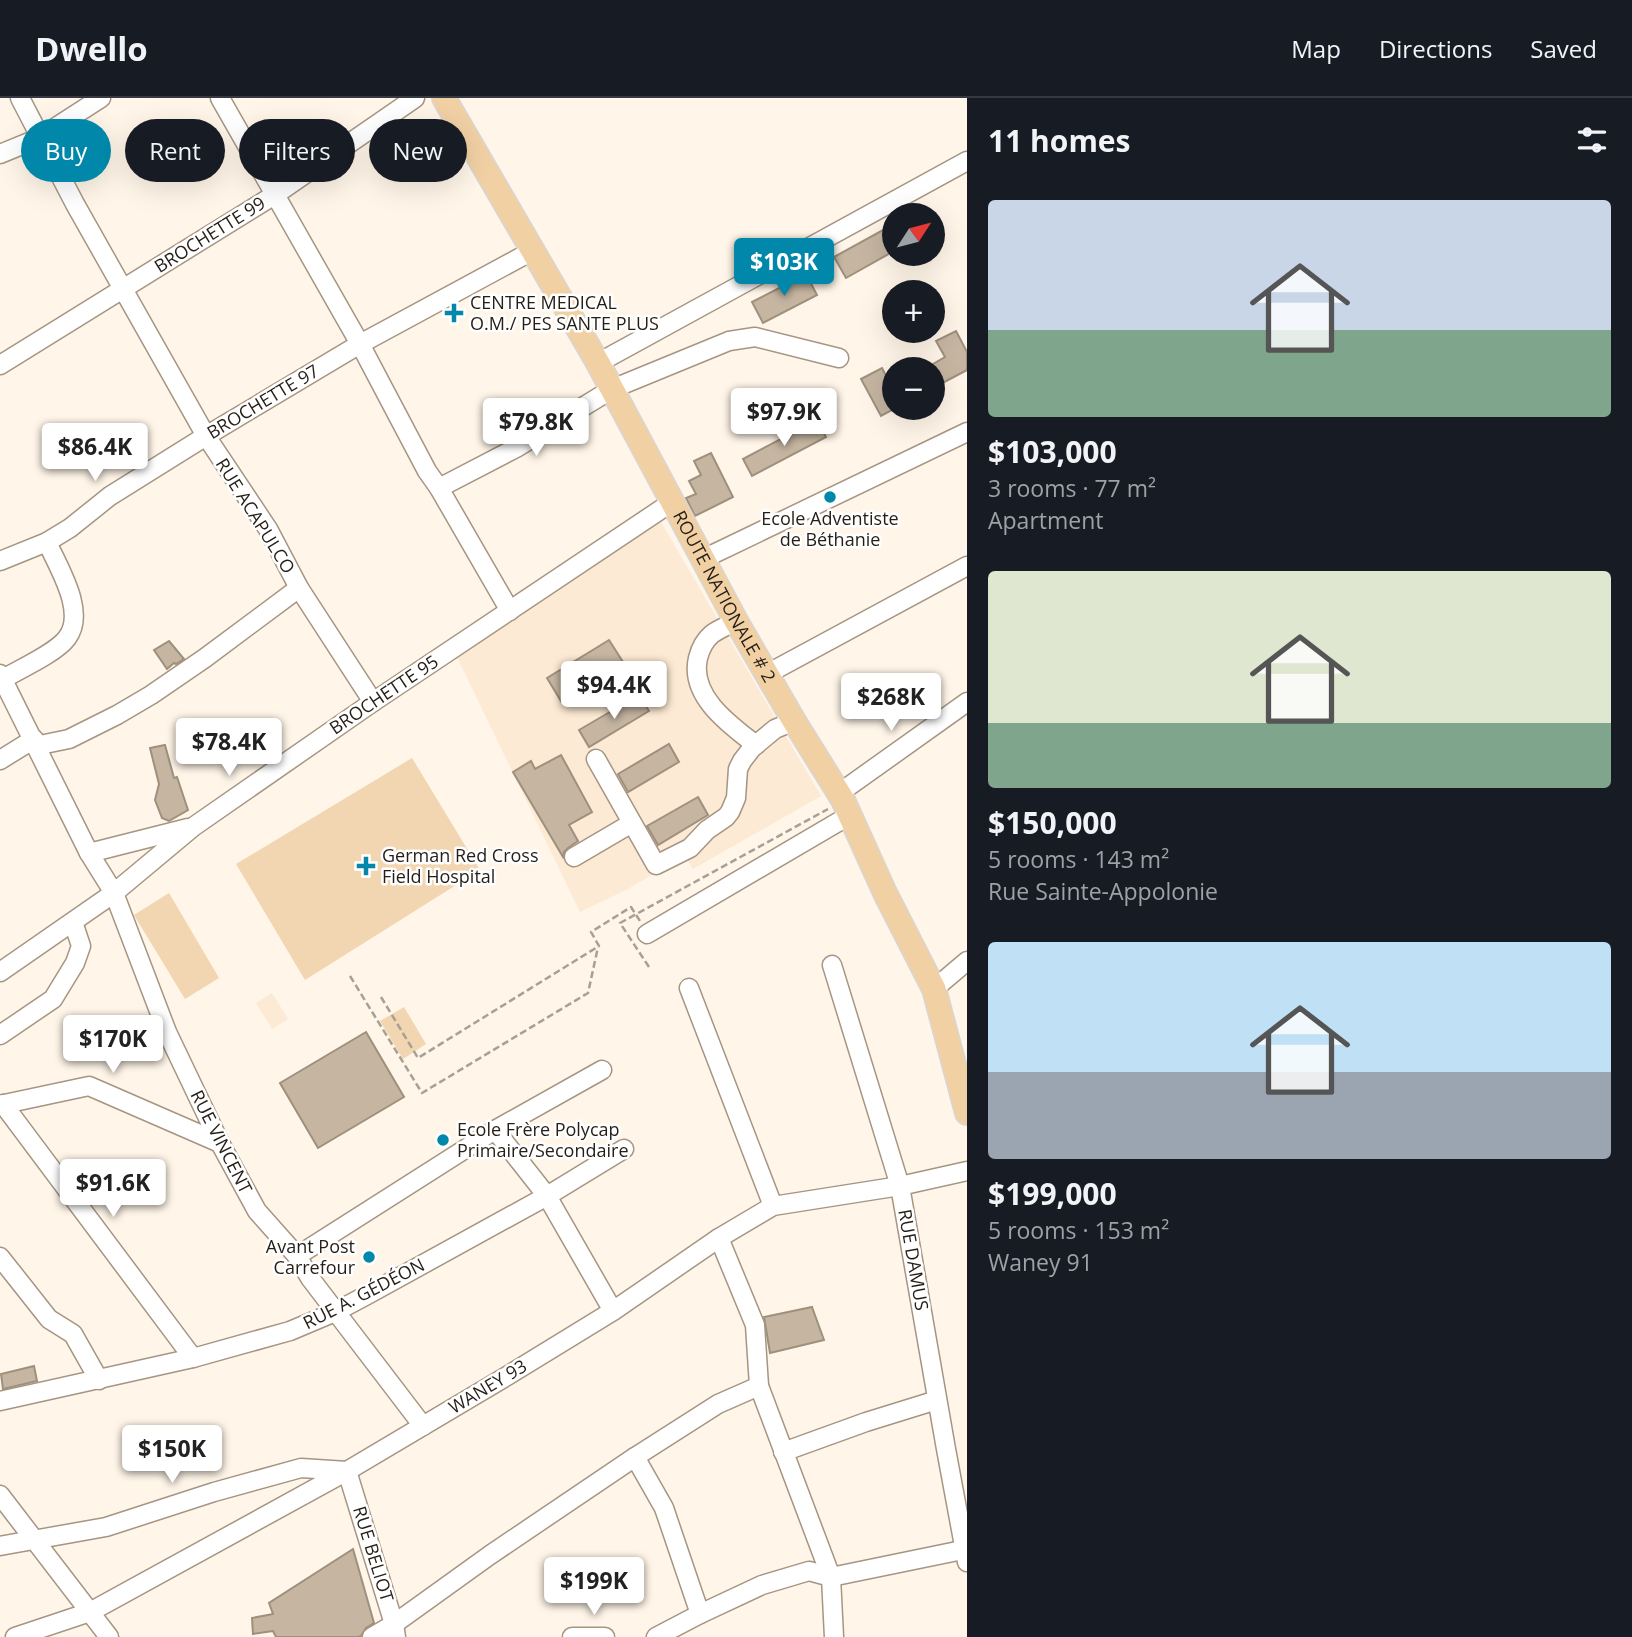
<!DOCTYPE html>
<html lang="en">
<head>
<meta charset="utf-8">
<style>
	:root { --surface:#171b24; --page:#242831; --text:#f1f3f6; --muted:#9ea1a6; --line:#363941; --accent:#0187a9 }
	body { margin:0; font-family:"Open Sans",sans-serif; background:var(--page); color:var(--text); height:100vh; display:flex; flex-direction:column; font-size:26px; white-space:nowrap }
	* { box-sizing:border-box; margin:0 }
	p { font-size:23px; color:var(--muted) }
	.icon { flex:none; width:38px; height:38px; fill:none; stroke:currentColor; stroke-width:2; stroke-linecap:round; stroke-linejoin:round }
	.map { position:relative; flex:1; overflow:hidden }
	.details { display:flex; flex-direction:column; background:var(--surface); width:665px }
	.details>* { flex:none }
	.guide { position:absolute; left:21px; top:21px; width:665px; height:63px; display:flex; gap:14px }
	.needle { width:46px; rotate:54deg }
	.fabs { position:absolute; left:882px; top:105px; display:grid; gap:14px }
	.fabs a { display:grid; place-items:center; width:63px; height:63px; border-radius:50%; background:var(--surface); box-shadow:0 7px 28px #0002; font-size:35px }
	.price { position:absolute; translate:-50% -60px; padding:0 16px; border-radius:7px; background:#fff; color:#222; font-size:23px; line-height:46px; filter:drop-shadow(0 2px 4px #0008) }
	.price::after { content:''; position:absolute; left:50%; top:42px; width:21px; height:16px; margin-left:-10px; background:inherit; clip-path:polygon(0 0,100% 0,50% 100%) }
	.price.on { background:var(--accent); color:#fff }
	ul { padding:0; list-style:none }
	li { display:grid; align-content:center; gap:14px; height:371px; padding:0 21px }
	li span { display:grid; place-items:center; height:217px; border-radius:7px; color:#555 }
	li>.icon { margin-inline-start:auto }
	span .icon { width:126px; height:126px; fill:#fffc; stroke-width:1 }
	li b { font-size:30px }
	h2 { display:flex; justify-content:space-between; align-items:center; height:84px; padding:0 21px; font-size:30px }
	.pill { padding:0 24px; border-radius:32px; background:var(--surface); box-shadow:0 7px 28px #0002; font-size:24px; line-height:63px }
	.pill.on { background:var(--accent); color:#fff }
	header { display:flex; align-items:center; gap:42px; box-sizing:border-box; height:98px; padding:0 35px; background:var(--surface); border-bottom:2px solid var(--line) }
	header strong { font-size:33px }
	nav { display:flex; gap:38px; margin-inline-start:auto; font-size:24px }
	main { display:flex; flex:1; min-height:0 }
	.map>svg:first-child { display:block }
	.built { fill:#fcead4 }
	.green { fill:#f2d5b1 }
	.building { fill:#c5b5a1; stroke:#9f907d; stroke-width:2 }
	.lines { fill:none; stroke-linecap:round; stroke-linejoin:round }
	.minor-casing { stroke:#a59582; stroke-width:21 }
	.major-casing { stroke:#d8d6d5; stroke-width:26 }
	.path { stroke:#a8a095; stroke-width:2.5; stroke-dasharray:7 3.5; stroke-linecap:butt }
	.minor { stroke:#fff; stroke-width:18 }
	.major { stroke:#f1d0a4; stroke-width:23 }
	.poi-dot { fill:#0187a9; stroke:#fff; stroke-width:2.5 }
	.labels { text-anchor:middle; stroke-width:5; stroke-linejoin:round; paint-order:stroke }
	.street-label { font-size:18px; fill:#241e17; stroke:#fff }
	.poi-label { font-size:18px; fill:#241e17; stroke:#fff; text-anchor:start }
</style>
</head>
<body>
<header>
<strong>Dwello</strong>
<nav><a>Map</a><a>Directions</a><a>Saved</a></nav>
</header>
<main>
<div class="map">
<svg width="967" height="1539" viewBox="0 0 967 1539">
	<rect width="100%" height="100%" fill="#fff5e8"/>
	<g class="built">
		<polygon points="661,424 821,698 693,771 685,758 626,792 580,814 456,557"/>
		<polygon points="272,895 288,921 272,931 256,905"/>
	</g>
	<g class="green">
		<polygon points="412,660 480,772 305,882 236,766"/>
		<polygon points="169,795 219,880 185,901 134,817"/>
		<polygon points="404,909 426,946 403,961 380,923"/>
	</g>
	<g class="building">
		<polygon points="894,126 894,153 846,180 834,159"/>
		<polygon points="806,176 817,197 763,225 752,204"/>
		<polygon points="956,233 967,254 967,272 933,290 933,266 945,259 936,243"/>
		<polygon points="882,270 891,287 894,286 894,311 881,318 861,281"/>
		<polygon points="817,322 826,339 752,378 743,361"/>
		<polygon points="711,355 733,399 695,418 686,400 696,396 689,383 701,377 694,363"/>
		<polygon points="609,542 623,564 561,603 547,580"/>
		<polygon points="169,543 184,561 176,566 174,565 167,571 154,552"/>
		<polygon points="639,597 649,613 589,649 579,632"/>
		<polygon points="669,646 679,664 628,694 618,676"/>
		<polygon points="165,647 174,680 177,679 188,712 169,723 162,720 155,702 159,686 150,650"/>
		<polygon points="561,657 592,714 569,727 578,743 568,750 564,754 563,759 513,674 531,663 535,671"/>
		<polygon points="698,699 708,717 658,747 647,728"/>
		<polygon points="366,934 404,999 318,1050 280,985"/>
		<polygon points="812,1209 824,1242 770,1255 764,1219"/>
		<polygon points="34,1268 37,1283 3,1291 1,1276"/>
		<polygon points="353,1451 374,1525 366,1530 361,1538 358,1539 276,1539 273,1533 253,1536 252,1520 273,1516 269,1505"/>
	</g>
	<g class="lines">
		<g class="minor-casing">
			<g id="minor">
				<polyline points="20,0 75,106 206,338 268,431 299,490 373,604"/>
				<polyline points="220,0 360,246 427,373 439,390 510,513"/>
				<polyline points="0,56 39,40 101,0"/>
				<polyline points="598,265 967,63"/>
				<polyline points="0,267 276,96 415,0"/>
				<polyline points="439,390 516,350 612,291 729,243 755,239 839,260"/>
				<polyline points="703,461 967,334"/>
				<polyline points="0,463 47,444 70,430 110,398 206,338 360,246 532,153"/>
				<path d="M736,523C729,527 719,531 712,536C705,542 700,552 698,560C689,598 730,627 756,647"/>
				<polyline points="0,576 89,755 114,795 167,934 220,1045 257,1113 297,1158 310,1180 423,1328"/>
				<polyline points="767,576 967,468"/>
				<path d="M3,581C20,571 56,555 67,540C87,514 58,469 47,444"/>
				<polyline points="35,648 69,641 117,617 151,597 205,560 299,490"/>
				<polyline points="596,661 656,767 690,750 707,732 726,719 730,714 736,700 738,671 742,663 752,650 775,631 794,623"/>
				<polyline points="0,662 34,641"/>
				<polyline points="838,696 967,604"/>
				<polyline points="89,755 188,730"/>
				<polyline points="574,759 632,725"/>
				<polyline points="647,836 850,717"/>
				<polyline points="832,867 900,1088 946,1351 967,1464"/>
				<polyline points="0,874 114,795 193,729 373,604 672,404"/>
				<polyline points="689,890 773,1108"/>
				<polyline points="934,891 967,863"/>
				<polyline points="0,937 53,901 75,865 81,848 73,824"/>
				<polyline points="3,1006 193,1260"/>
				<polyline points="0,1007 89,988 220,1045"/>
				<polyline points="495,1032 547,1098 613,1213"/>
				<polyline points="719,1140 755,1227 759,1288 831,1479 834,1539"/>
				<polyline points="297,1158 495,1032 602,972"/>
				<polyline points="0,1159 49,1221 73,1236 99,1282"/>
				<polyline points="0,1303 193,1260 290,1233 335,1214 367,1197 547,1098 624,1051"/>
				<polyline points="783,1354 866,1324 937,1302"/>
				<polyline points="635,1359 664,1410 700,1516"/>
				<polyline points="347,1373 394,1526 396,1539"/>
				<polyline points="0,1397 109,1539"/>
				<polyline points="0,1448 106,1429 214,1394 301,1370 347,1373"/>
				<polyline points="15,1539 90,1514 347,1373 507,1278 613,1213 719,1140 773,1108 900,1088 967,1073"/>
				<polyline points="372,1539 394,1526 490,1457 635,1359 718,1306 759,1288"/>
				<polyline points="572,1539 605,1539"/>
				<polyline points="656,1539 700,1516 762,1487 809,1473 831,1479 967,1451"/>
			</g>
		</g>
		<g class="major-casing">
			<g id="major">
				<path id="s1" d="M444,0L598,265L736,523L794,623L843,702L885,795L934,891L967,1015"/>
			</g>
		</g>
		<g class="path">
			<polyline points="649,869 620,825 828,711"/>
			<polyline points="350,878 422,995 588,895 598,849"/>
			<polyline points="381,899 418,960 599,848 591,834 631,809 640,823"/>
		</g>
		<use href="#minor" class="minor"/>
		<use href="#major" class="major"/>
	</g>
	<g class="poi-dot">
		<path d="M450.5 204.5h7v7h7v7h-7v7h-7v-7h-7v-7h7z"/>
		<circle cx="830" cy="399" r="7"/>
		<path d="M362.5 757.5h7v7h7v7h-7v7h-7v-7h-7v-7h7z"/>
		<circle cx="443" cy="1042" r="7"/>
		<circle cx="369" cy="1159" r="7"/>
	</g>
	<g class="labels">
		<g class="street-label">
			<text transform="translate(210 137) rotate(-32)" y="6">BROCHETTE 99</text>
			<text transform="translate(263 304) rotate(-31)" y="6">BROCHETTE 97</text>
			<text transform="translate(255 418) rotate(58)" y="6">RUE ACAPULCO</text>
			<text dy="6" stroke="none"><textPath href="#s1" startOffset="572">ROUTE NATIONALE # 2</textPath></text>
			<text transform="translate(384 597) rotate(-34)" y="6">BROCHETTE 95</text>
			<text transform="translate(221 1044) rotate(63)" y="6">RUE VINCENT</text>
			<text transform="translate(913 1162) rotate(80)" y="6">RUE DAMUS</text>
			<text transform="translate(364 1196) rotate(-27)" y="6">RUE A. GÉDÉON</text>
			<text transform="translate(488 1289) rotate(-31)" y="6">WANEY 93</text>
			<text transform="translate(373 1456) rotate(73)" y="6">RUE BELIOT</text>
		</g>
		<g class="poi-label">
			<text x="470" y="211">CENTRE MEDICAL<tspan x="470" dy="21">O.M./ PES SANTE PLUS</tspan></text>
			<text x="830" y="427" text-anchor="middle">Ecole Adventiste<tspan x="830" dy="21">de Béthanie</tspan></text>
			<text x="382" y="764">German Red Cross<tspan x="382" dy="21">Field Hospital</tspan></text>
			<text x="457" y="1038">Ecole Frère Polycap<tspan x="457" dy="21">Primaire/Secondaire</tspan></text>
			<text x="355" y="1155" text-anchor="end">Avant Post<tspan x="355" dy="21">Carrefour</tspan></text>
		</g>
	</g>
</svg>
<div class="fabs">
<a><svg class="needle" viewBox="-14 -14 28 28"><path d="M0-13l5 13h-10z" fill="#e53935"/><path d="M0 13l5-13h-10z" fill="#9ea1a6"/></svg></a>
<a>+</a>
<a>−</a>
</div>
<b class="price on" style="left:784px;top:200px">$103K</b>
<b class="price" style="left:784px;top:350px">$97.9K</b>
<b class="price" style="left:536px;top:360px">$79.8K</b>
<b class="price" style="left:95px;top:385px">$86.4K</b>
<b class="price" style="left:614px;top:623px">$94.4K</b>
<b class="price" style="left:891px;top:635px">$268K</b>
<b class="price" style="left:229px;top:680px">$78.4K</b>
<b class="price" style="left:113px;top:977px">$170K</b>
<b class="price" style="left:113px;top:1121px">$91.6K</b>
<b class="price" style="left:172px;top:1387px">$150K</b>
<b class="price" style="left:594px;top:1519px">$199K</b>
<div class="guide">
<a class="pill on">Buy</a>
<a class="pill">Rent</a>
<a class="pill">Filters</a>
<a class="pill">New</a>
</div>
</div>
<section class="details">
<h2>11 homes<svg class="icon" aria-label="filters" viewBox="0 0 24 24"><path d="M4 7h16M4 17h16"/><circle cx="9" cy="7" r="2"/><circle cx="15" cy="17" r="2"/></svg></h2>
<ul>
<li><span style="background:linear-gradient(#c9d6e8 60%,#7fa58c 0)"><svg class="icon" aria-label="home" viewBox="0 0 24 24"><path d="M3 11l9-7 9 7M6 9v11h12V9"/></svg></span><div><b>$103,000</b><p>3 rooms · 77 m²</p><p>Apartment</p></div></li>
<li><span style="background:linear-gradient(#dfe7d0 70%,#7fa58c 0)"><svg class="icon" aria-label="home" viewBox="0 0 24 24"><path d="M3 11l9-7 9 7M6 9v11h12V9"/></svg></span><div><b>$150,000</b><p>5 rooms · 143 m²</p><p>Rue Sainte-Appolonie</p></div></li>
<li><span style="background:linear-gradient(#bfe0f5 60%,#9aa5b1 0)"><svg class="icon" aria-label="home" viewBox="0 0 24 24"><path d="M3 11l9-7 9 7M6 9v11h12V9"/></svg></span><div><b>$199,000</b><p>5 rooms · 153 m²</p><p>Waney 91</p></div></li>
</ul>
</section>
</main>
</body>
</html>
